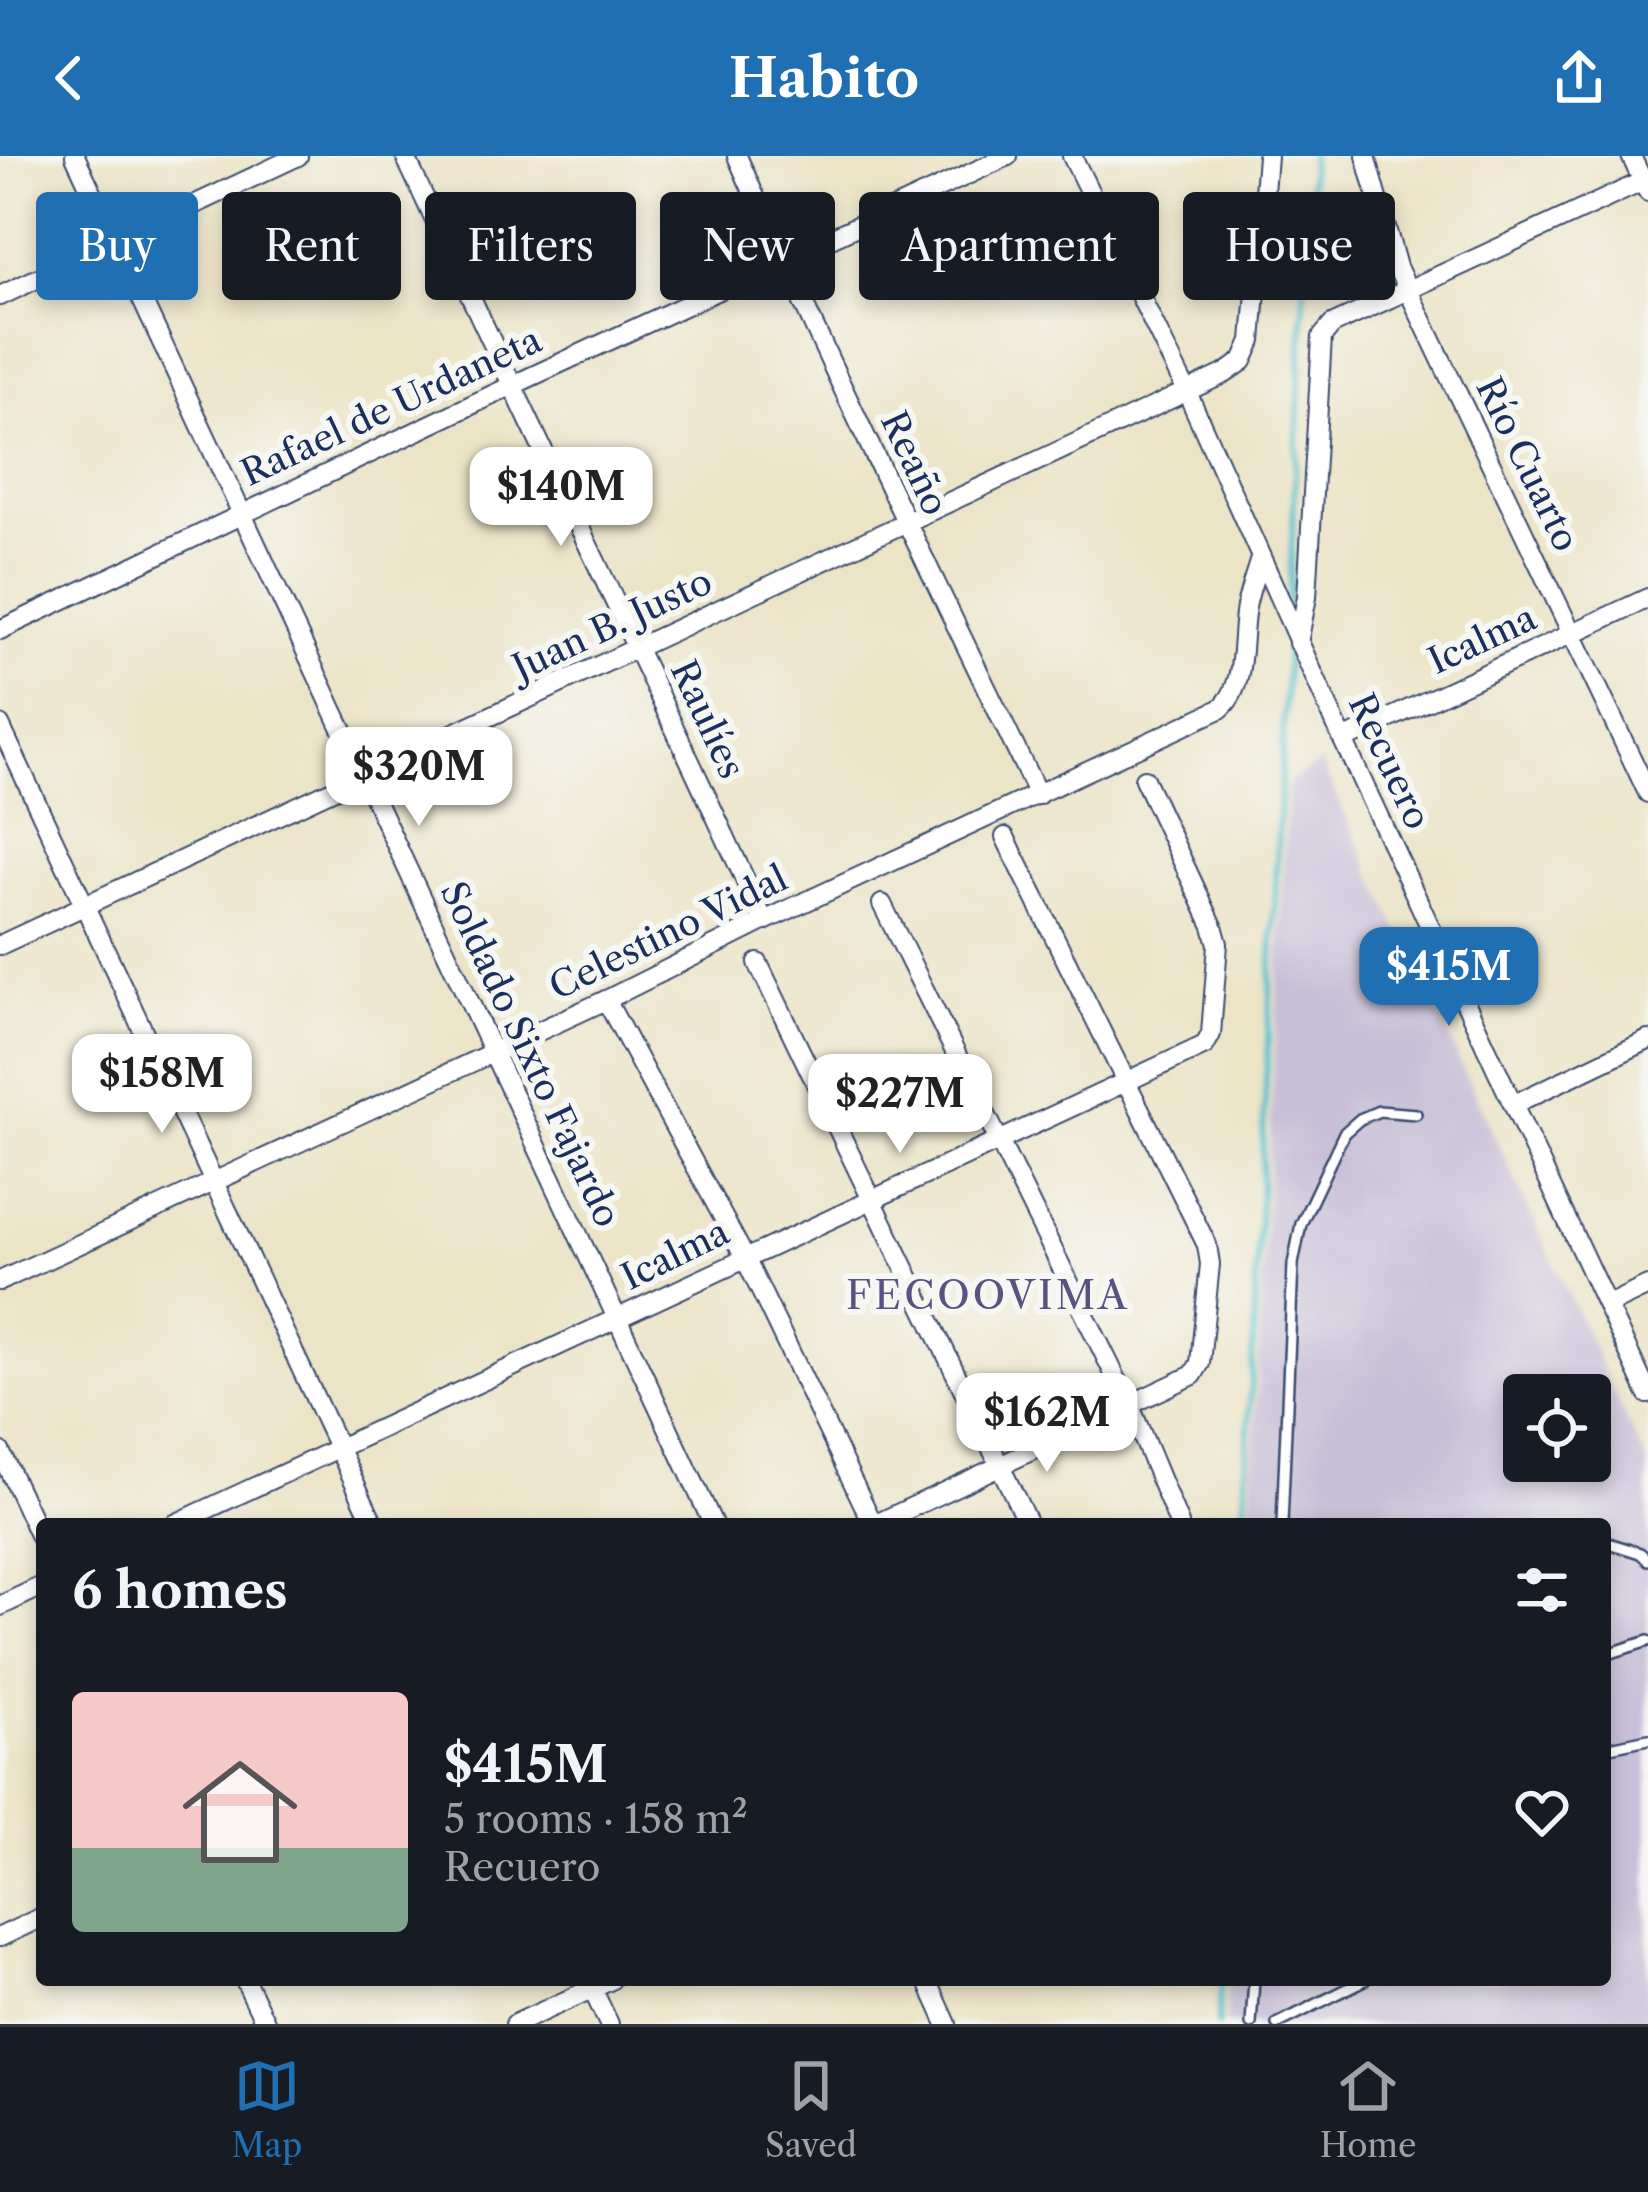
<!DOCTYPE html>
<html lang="en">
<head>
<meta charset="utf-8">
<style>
	:root { --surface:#171b24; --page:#20242c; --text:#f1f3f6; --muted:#9ea1a6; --line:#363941; --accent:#1f6fb2 }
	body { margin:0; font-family:"Libre Caslon Text",serif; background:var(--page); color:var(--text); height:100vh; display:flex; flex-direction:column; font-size:45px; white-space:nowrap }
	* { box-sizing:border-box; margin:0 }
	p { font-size:39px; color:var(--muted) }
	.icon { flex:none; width:66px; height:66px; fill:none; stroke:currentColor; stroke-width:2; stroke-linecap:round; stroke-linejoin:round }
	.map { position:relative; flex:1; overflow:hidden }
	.side { position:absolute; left:36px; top:1362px; width:1575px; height:468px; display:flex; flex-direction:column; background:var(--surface); border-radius:12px; box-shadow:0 6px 18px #0003 }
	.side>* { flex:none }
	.top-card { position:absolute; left:36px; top:36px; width:1578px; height:108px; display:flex; gap:24px }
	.fabs { position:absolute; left:1503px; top:1218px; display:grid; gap:24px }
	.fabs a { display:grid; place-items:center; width:108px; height:108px; border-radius:12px; background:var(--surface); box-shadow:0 6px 18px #0003; font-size:60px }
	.price { position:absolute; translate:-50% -102px; padding:0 27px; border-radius:24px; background:#fff; color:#222; font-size:39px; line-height:78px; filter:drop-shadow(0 3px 6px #0008) }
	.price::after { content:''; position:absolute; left:50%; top:72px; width:36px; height:27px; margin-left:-18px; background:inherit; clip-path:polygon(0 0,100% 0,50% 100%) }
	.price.on { background:var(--accent); color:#fff }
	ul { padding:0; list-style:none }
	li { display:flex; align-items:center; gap:36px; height:300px; padding:0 36px }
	li span { display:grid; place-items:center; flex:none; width:336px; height:240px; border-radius:12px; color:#555 }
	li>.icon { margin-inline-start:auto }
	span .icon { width:144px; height:144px; fill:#fffc; stroke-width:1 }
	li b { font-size:51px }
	h2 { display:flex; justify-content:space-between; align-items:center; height:144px; padding:0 36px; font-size:51px }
	.chip { padding:0 42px; border-radius:12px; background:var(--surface); box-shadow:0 6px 18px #0003; font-size:42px; line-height:108px }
	.chip.on { background:var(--accent); color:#fff }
	header { display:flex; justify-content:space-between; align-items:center; height:156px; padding:0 36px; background:var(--accent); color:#fff; font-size:54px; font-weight:700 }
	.dock { display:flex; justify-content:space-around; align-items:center; height:168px; border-top:3px solid var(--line); background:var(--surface); font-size:33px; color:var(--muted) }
	.dock a { display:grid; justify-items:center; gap:6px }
	.dock .on { color:var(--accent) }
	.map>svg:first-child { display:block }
	.industrial { fill:#c8bfd8; fill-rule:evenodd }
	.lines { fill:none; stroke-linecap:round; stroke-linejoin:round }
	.stream { stroke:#54c0ce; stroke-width:6 }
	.lane-casing { stroke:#3a4a6e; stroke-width:14 }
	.street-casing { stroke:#3a4a6e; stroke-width:22 }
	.lane { stroke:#fff; stroke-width:9 }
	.street { stroke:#fff; stroke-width:18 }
	.labels { text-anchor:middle; stroke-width:12; stroke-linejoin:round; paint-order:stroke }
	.street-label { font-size:36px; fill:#1b2f5e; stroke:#f6f6f2 }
	.neighbourhood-label { font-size:39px; letter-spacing:3px; fill:#5a5381; stroke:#f6f6f2 }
</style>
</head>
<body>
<header><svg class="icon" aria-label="back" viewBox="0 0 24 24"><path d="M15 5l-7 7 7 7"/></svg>Habito<svg class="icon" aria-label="share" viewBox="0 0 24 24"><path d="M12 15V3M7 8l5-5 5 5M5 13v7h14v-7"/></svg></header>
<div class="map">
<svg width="1648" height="1868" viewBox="0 0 1648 1868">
	<rect width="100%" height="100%" fill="#f6f6f2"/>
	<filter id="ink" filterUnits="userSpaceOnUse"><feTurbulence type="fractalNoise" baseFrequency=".00833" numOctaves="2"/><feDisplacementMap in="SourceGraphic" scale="24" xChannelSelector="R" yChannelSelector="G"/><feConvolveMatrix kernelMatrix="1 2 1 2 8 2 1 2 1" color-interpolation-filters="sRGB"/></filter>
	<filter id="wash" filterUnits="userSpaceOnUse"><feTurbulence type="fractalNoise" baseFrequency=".004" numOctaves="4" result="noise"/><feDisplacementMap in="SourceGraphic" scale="48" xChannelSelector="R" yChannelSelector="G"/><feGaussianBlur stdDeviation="2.7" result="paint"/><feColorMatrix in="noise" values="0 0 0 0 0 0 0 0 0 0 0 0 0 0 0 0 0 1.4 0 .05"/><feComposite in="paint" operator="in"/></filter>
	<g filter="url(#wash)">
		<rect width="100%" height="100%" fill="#ece4c7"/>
		<path class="industrial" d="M1321,607L1648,1310V1868H1225L1227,1824H1605V1368H1250L1288,626ZM1524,1239H1590V1305H1524Z"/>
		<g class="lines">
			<g class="stream">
				<polyline points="1289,446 1311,0"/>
				<polyline points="1244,1368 1288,477"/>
				<polyline points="1218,1868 1221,1824"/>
			</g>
		</g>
	</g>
	<g filter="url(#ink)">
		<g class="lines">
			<g class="lane-casing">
				<g id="lane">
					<polyline points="1282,1368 1293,1108 1301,1068 1344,977 1360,963 1379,955 1416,958"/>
					<polyline points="1605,1386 1640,1397 1648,1404"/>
					<polyline points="1605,1499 1648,1485"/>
					<polyline points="1605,1592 1648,1583"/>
					<polyline points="1251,1868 1254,1824"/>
					<polyline points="1277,1868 1365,1824"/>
				</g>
			</g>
			<g class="street-casing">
				<g id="street">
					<polyline points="75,0 713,1368"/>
					<path d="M405,0C523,256 647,509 764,765"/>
					<path d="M737,0C832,216 936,427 1038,639"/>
					<polyline points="1072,0 1187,236 1343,584 1648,1238"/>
					<polyline points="1366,0 1397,111 1648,637"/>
					<polyline points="1631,0 1648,36"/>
					<polyline points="0,140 298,0"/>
					<polyline points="0,474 511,230 1008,0"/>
					<polyline points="1298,487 1307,441 1322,181 1332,169 1648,23"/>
					<polyline points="0,569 374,1368"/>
					<polyline points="1343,584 1648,442"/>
					<polyline points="882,748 1130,1250 1179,1368"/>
					<polyline points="0,789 1226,217 1243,205 1252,185 1267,0"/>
					<polyline points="758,807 1028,1368"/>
					<polyline points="606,844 745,1102 873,1368"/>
					<polyline points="1514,948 1648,884"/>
					<path d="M0,1125L606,844L764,765L1220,553C1247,531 1240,483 1246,451C1249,435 1255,419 1260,403"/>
					<polyline points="1608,1149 1648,1130"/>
					<polyline points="0,1295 42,1385"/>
					<polyline points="175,1368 1205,889 1211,878 1218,788 1213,770 1144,623"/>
					<polyline points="876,1368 1193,1219 1200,1207 1210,1108 1207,1089 1005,681"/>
					<polyline points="0,1450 42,1430"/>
					<polyline points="0,1781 42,1761"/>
					<polyline points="245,1824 266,1868"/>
					<polyline points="588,1824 609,1868"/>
					<polyline points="927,1824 947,1868"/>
					<polyline points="515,1868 611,1824"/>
				</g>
			</g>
			<use href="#lane" class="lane"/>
			<use href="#street" class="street"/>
		</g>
	</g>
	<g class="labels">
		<g class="street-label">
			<text transform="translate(391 250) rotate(-25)" y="13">Rafael de Urdaneta</text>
			<text transform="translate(915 307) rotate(65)" y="13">Reaño</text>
			<text transform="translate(1528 308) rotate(64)" y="13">Río Cuarto</text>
			<text transform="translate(612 468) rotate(-25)" y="13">Juan B. Justo</text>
			<text transform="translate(1482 483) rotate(-25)" y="13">Icalma</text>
			<text transform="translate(708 563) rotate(65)" y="13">Raulíes</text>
			<text transform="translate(1390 605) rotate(65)" y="13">Recuero</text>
			<text transform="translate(668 776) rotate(-26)" y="13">Celestino Vidal</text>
			<text transform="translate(531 898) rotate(65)" y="13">Soldado Sixto Fajardo</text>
			<text transform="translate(675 1098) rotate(-26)" y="13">Icalma</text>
		</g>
		<g class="neighbourhood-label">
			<text x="988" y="1153">FECOOVIMA</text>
		</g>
	</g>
</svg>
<div class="fabs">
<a><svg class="icon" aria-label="locate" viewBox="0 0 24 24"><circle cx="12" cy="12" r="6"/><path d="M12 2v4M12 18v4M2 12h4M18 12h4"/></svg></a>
</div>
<b class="price" style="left:561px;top:393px">$140M</b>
<b class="price" style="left:419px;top:673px">$320M</b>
<b class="price on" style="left:1449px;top:873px">$415M</b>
<b class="price" style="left:162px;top:980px">$158M</b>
<b class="price" style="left:900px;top:1000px">$227M</b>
<b class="price" style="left:1047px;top:1319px">$162M</b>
<div class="top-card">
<a class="chip on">Buy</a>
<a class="chip">Rent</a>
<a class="chip">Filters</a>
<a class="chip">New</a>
<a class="chip">Apartment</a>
<a class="chip">House</a>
</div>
<section class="side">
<h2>6 homes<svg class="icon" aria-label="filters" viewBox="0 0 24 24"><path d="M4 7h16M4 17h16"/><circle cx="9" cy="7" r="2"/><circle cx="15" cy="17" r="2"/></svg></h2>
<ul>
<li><span style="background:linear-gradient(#f6c9c9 65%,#7fa58c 0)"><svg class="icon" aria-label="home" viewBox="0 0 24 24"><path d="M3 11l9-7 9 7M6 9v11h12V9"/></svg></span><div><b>$415M</b><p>5 rooms · 158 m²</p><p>Recuero</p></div><svg class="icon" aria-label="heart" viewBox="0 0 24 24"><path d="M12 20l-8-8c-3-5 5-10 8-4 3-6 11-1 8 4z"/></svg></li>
</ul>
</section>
</div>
<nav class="dock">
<a class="on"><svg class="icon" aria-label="map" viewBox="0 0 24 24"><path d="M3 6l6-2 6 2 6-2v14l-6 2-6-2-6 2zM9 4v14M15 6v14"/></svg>Map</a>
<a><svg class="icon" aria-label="saved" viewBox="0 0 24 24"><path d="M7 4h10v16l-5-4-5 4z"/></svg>Saved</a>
<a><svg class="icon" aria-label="home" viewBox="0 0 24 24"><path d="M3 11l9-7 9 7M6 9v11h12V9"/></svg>Home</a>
</nav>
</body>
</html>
